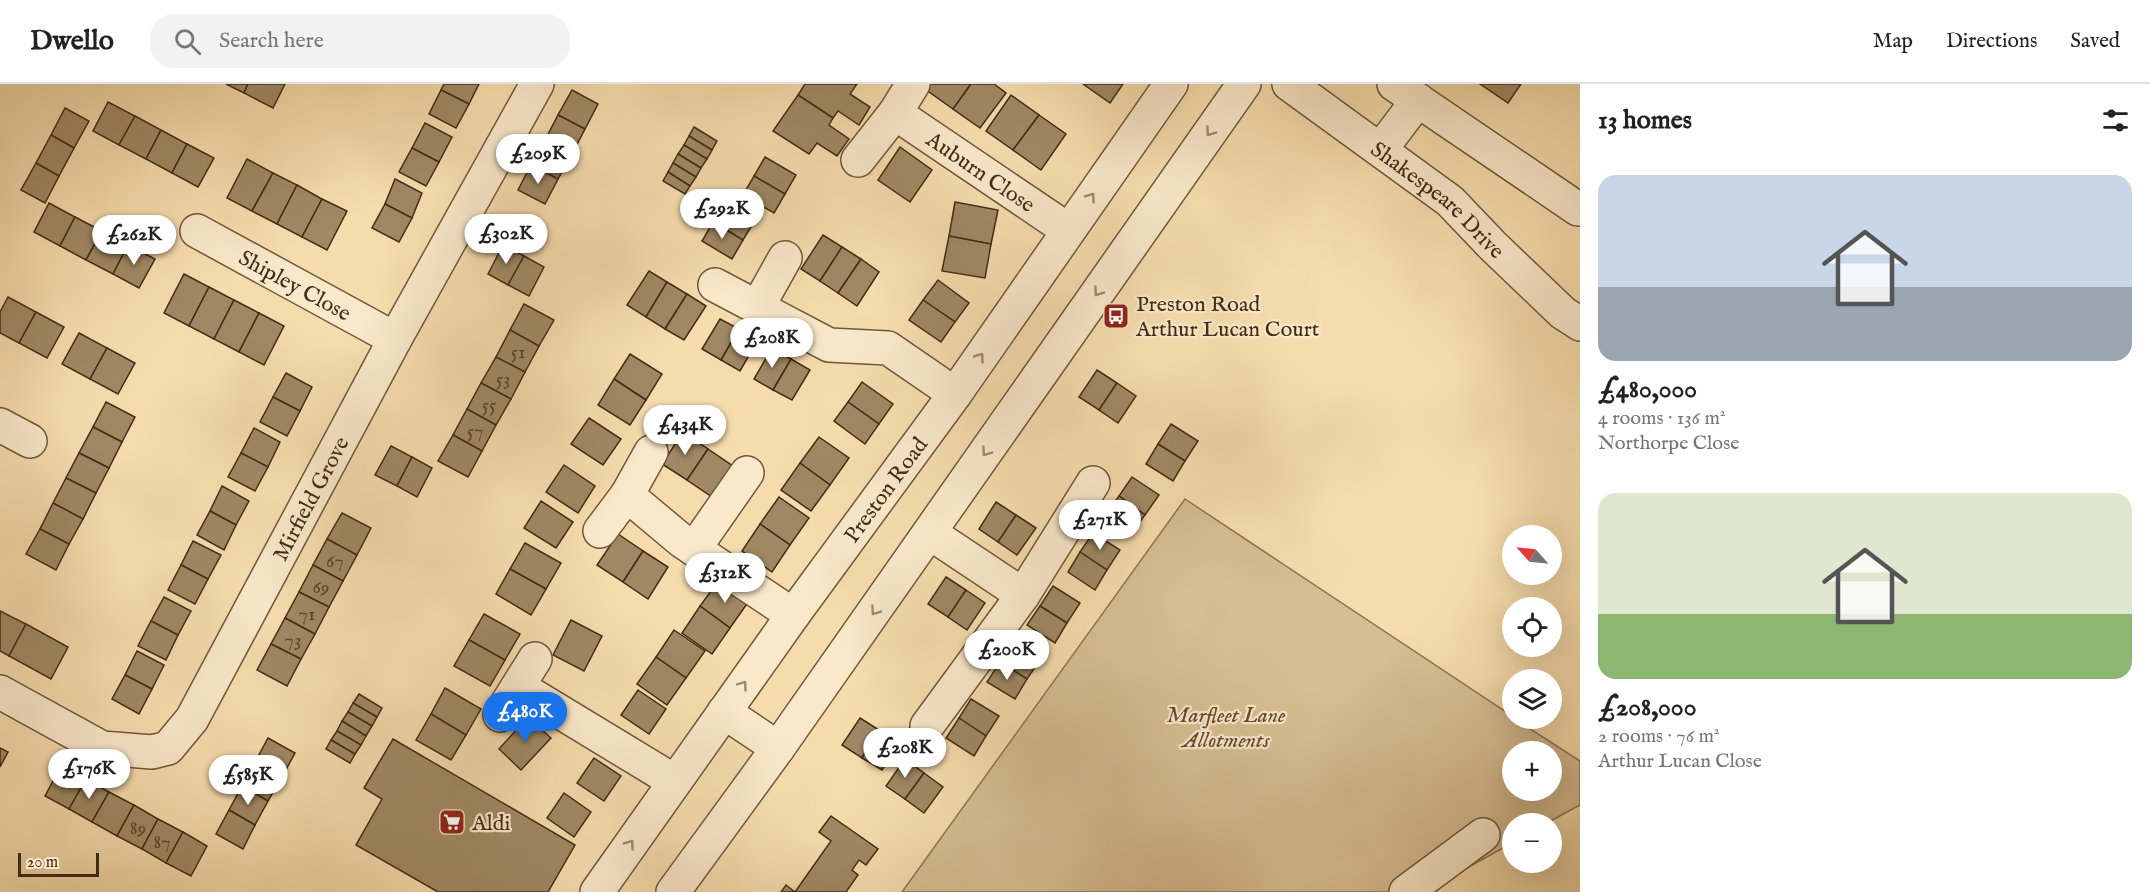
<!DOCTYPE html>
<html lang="en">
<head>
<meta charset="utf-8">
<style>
	:root { --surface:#fff; --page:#f2f2f2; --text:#222; --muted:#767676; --line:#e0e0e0; --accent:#1a73e8 }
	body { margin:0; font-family:"IM FELL English",serif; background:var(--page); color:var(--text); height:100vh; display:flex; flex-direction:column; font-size:22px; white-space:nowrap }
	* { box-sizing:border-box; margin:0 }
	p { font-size:20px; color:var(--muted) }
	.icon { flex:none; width:33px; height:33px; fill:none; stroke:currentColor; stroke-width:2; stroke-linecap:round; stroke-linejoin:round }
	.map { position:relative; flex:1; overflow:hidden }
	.side { display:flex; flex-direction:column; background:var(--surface); width:570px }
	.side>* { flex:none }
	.needle { width:39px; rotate:297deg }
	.controls { position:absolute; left:1502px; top:441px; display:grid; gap:12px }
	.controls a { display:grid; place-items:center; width:60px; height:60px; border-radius:50%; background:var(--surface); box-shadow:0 6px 24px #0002; font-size:30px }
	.scale { position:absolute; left:18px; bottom:15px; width:81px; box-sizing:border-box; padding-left:6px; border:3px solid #422c14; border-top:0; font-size:16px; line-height:21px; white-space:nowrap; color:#422c14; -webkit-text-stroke:4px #f9e8ca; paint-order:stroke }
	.price { position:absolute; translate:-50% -51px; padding:0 14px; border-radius:21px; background:#fff; color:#222; font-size:20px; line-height:39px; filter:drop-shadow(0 2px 3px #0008) }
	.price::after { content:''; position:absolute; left:50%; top:36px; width:18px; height:14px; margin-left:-9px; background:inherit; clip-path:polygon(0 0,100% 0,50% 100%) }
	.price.on { background:var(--accent); color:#fff }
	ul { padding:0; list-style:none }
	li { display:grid; align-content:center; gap:12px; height:318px; padding:0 18px }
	li span { display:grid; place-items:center; height:186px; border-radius:18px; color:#555 }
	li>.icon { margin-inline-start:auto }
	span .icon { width:108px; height:108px; fill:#fffc; stroke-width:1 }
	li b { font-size:26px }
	h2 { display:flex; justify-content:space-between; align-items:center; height:72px; padding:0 18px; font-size:26px }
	header { display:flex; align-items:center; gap:36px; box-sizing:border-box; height:84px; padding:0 30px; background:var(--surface); border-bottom:2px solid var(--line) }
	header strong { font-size:28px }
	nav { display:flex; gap:33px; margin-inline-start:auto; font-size:21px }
	.search { width:420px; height:54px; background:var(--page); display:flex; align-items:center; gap:15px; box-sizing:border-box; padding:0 21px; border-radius:24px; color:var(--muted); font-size:22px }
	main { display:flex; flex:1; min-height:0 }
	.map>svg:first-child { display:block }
	.green { fill:#d7be93; stroke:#8c7554; stroke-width:1.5; fill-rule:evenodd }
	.building { fill:#a08864; stroke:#422c14; stroke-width:1.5 }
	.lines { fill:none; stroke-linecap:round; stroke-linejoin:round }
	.minor-casing { stroke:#6f583a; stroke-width:36 }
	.minor { stroke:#f9e8ca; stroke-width:33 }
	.oneway { stroke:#9e8a6f }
	.labels { text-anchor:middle; stroke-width:4.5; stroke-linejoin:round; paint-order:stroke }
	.number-label { font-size:20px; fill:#5a4328 }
	.street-label { font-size:22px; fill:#422c14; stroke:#f9e8ca }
	.poi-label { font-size:22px; fill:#422c14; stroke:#f9e8ca; text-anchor:start }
	.park-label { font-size:22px; font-style:italic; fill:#60492d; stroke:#f9e8ca }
</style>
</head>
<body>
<header>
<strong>Dwello</strong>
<div class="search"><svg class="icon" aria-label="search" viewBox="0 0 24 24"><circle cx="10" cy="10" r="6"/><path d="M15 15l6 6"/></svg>Search here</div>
<nav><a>Map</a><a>Directions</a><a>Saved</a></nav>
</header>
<main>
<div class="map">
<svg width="1580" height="808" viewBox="0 0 1580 808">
	<rect width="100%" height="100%" fill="#f6dcad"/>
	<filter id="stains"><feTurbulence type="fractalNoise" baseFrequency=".00333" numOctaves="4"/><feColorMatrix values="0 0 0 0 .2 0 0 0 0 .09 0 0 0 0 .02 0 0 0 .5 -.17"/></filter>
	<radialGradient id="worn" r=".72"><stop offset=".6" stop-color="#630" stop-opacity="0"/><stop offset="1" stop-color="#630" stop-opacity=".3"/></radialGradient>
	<path class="green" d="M1185,415L1512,632V634L1515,635L1580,677V721L1547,739L1512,740V759L1424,808H902ZM1512,668H1551V706H1512Z"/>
	<g class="building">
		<polygon points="226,0 248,0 244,9"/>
		<polygon points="248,0 285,0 273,24 244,9"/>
		<polygon points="444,0 479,0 469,20 441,6"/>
		<polygon points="805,0 857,0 850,10 870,23 859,41 838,27 833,34 798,11"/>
		<polygon points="929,0 971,0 953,25 925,5"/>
		<polygon points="971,0 994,0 1006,9 980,44 953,25"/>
		<polygon points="1083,0 1123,0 1110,19"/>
		<polygon points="1480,0 1521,0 1508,19"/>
		<polygon points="441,6 469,20 456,44 429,30"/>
		<polygon points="572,6 598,20 585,45 558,31"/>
		<polygon points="798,11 833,34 829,41 849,55 837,72 817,59 809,70 773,47"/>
		<polygon points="1011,11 1039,31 1013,66 986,47"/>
		<polygon points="108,18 135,32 119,61 93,47"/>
		<polygon points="65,24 89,37 74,64 51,51"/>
		<polygon points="558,31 585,45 572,70 545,56"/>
		<polygon points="1039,31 1066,50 1041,86 1013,66"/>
		<polygon points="135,32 161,46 146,75 119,61"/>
		<polygon points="425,39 452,53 439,78 412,64"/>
		<polygon points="694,43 717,57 712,66 689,52"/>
		<polygon points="161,46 187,60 172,89 146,75"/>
		<polygon points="51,51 74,64 59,92 36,79"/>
		<polygon points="689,52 712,66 707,75 684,61"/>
		<polygon points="545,56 572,70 558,95 531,81"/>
		<polygon points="187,60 214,74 198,103 172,89"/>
		<polygon points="684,61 707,75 701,84 678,70"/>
		<polygon points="900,63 932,86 910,118 878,96"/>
		<polygon points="412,64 439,78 426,102 399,88"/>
		<polygon points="678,70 701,84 696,93 673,79"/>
		<polygon points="765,73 796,91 785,110 754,92"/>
		<polygon points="247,75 273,89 252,127 227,114"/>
		<polygon points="36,79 59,92 45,119 21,106"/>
		<polygon points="673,79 696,93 690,102 668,88"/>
		<polygon points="531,81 558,95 545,120 518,106"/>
		<polygon points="668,88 690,102 685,110 663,97"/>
		<polygon points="273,89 297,101 277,140 252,127"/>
		<polygon points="754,92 785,110 774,129 743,111"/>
		<polygon points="395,95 422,109 412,134 385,120"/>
		<polygon points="297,101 322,115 302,153 277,140"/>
		<polygon points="322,115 347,127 327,166 302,153"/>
		<polygon points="955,118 998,126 991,160 949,152"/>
		<polygon points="49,119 75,133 60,162 34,148"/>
		<polygon points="385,120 412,134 399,158 372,144"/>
		<polygon points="724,120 754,138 743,156 713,138"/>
		<polygon points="75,133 102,147 86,176 60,162"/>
		<polygon points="713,138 743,156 732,175 702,157"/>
		<polygon points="102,147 128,161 113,190 86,176"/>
		<polygon points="823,151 842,163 820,197 801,185"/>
		<polygon points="949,152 991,160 985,194 942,187"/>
		<polygon points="128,161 155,175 139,204 113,190"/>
		<polygon points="503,161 524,172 508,201 488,190"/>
		<polygon points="842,163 861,175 838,209 820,197"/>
		<polygon points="524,172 544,183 529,212 508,201"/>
		<polygon points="861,175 879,188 857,222 838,209"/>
		<polygon points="649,187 667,198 646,233 627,221"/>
		<polygon points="184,190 209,203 189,242 164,229"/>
		<polygon points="938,196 969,219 955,238 923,216"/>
		<polygon points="667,198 687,210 665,245 646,233"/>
		<polygon points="209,203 234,216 214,255 189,242"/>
		<polygon points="687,210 706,222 684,256 665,245"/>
		<polygon points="8,213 36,228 19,259 0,249 0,228"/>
		<polygon points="234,216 259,229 239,268 214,255"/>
		<polygon points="923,216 955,238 941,258 909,236"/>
		<polygon points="524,220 554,236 539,262 510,246"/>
		<polygon points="36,228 64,243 47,274 19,259"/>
		<polygon points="259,229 284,242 264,281 239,268"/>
		<polygon points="720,235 739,245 721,276 702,265"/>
		<polygon points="739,245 758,256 740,287 721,276"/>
		<polygon points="510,246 539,262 525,288 496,273"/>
		<polygon points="79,249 107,264 90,295 62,280"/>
		<polygon points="107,264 135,279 118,310 90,295"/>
		<polygon points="772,264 791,275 773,306 754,295"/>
		<polygon points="630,270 662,290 646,316 614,295"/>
		<polygon points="496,273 525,288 511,315 481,299"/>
		<polygon points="791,275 810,286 792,316 773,306"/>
		<polygon points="1097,286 1117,299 1099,326 1079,313"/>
		<polygon points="286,289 312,303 300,327 273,313"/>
		<polygon points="614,295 646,316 630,341 598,321"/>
		<polygon points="862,298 893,320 879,340 848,318"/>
		<polygon points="481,299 511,315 496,341 467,325"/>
		<polygon points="1117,299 1136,312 1118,339 1099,326"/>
		<polygon points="273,313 300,327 287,352 260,338"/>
		<polygon points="106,318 135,333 122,358 93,343"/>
		<polygon points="848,318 879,340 865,360 834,337"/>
		<polygon points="467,325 496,341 482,367 453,351"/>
		<polygon points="589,334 621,355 603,381 571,360"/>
		<polygon points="1171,340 1198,357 1185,377 1158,360"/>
		<polygon points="93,343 122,358 109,384 79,369"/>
		<polygon points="254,344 280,358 268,383 241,369"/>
		<polygon points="683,348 708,365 687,396 662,380"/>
		<polygon points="453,351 482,367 468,393 438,377"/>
		<polygon points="819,353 849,374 830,401 800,379"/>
		<polygon points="1158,360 1185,377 1173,397 1146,380"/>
		<polygon points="391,362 412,373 397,402 375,391"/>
		<polygon points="708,365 733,382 712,413 687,396"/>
		<polygon points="79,369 109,384 96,409 66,394"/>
		<polygon points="241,369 268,383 255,407 228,393"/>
		<polygon points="412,373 432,384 417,413 397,402"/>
		<polygon points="800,379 830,401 811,427 781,406"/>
		<polygon points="564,381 595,402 578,429 546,408"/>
		<polygon points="1132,393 1159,411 1145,431 1119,412"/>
		<polygon points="66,394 96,409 83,435 53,419"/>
		<polygon points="222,402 249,417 236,441 210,427"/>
		<polygon points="1119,412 1145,431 1131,450 1105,431"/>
		<polygon points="779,413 809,434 790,461 760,440"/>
		<polygon points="541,417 573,438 556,464 524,444"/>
		<polygon points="996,418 1016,431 998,458 979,445"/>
		<polygon points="53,419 83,435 69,460 40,445"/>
		<polygon points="210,427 236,441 224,466 197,451"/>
		<polygon points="342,429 371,444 357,471 327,455"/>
		<polygon points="1016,431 1036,444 1017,471 998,458"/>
		<polygon points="760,440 790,461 772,488 742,467"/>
		<polygon points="40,445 69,460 56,486 26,470"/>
		<polygon points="1093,449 1120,466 1107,486 1080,468"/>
		<polygon points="618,450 643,467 623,498 597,481"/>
		<polygon points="327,455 357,471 343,497 313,481"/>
		<polygon points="193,457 221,471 208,495 181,481"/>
		<polygon points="525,459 561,479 546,505 510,485"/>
		<polygon points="643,467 668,483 648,515 623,498"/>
		<polygon points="1080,468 1107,486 1095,506 1068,488"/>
		<polygon points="181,481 208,495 195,520 168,506"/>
		<polygon points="313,481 343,497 329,523 299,508"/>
		<polygon points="510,485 546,505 531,531 496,510"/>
		<polygon points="946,493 966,506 948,533 928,520"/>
		<polygon points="719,496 749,517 730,544 700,522"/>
		<polygon points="1053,502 1080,519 1067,539 1040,522"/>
		<polygon points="966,506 985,519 967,546 948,533"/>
		<polygon points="299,508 329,523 315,550 285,534"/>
		<polygon points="164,513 191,527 178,551 151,537"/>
		<polygon points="700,522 730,544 712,570 682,549"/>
		<polygon points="1040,522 1067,539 1055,559 1027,541"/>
		<polygon points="0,527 26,540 9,572 0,567"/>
		<polygon points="484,530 520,550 505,576 469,556"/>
		<polygon points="285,534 315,550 301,575 271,560"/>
		<polygon points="571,536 602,552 584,587 553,571"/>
		<polygon points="151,537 178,551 166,576 138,562"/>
		<polygon points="26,540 68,563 51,595 9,572"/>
		<polygon points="674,546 705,567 686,594 656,573"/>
		<polygon points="469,556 505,576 490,602 454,582"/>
		<polygon points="1013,558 1040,576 1027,595 1000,578"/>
		<polygon points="271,560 301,575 287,602 257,586"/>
		<polygon points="137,567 164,581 152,605 125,591"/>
		<polygon points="656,573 686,594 667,621 637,600"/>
		<polygon points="1000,578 1027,595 1015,615 987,598"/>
		<polygon points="125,591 152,605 139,630 112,615"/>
		<polygon points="445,604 481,625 466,651 431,630"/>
		<polygon points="638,606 666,625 649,650 621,631"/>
		<polygon points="359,610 382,624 377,633 353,619"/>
		<polygon points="971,615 999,632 986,652 959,634"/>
		<polygon points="353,619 377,633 372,642 348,628"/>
		<polygon points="348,628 372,642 366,652 342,637"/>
		<polygon points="431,630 466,651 451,676 416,656"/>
		<polygon points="528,633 551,654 521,686 499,665"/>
		<polygon points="860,634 879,646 862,674 842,661"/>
		<polygon points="959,634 986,652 974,672 946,654"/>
		<polygon points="342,637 366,652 361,661 337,647"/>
		<polygon points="879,646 899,659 882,686 862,674"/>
		<polygon points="337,647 361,661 355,670 331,656"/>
		<polygon points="268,654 295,669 282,693 255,678"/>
		<polygon points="393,655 575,761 548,808 438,808 356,761 382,715 364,704"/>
		<polygon points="331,656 355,670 350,679 326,665"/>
		<polygon points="0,664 8,668 0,683"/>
		<polygon points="594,674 621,692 604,717 577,699"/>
		<polygon points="905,675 924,689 905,715 886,702"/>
		<polygon points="255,678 282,693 268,717 242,702"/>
		<polygon points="61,682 86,695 69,725 45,712"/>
		<polygon points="924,689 943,703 924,729 905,715"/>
		<polygon points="86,695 109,708 92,738 69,725"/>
		<polygon points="242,702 268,717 255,741 229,726"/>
		<polygon points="109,708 134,721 117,752 92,738"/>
		<polygon points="564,709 591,728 574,753 547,734"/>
		<polygon points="134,721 158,735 142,765 117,752"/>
		<polygon points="229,726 255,741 243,765 216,750"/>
		<polygon points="831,732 878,765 866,781 859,776 852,786 858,791 846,808 781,808 786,801 795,808 831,757 819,748"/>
		<polygon points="158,735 183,748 166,779 142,765"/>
		<polygon points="183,748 207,762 191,792 166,779"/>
	</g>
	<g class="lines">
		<g class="minor-casing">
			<g id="minor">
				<path id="s1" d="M1289,0L1450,117L1492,161L1563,229L1580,240"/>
				<polyline points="1394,0 1578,125 1580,123"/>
				<path id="s2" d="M895,29L1068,146"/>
				<polyline points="1381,65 1418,16"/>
				<polyline points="858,76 895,29 913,0"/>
				<path id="s3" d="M197,147L395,255"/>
				<polyline points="715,201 829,261 888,264 955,310"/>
				<polyline points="757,224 785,174"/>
				<polyline points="0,341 30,357"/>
				<polyline points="627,411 682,457 793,531"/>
				<polyline points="600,447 627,411 651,368"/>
				<polyline points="930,449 1023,511"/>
				<polyline points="694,465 747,389"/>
				<polyline points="519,603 674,697"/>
				<path id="s4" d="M0,608L102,664L152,668L168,664L192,635L395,255L537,0"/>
				<polyline points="724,628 778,664"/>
				<polyline points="500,631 535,575"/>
				<polyline points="927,642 1023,511 1093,399"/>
				<path id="s5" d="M597,808L793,531L955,310L1171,0"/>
				<polyline points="673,808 778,664 1244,0"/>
				<polyline points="1406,808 1483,751"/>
			</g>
		</g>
		<use href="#minor" class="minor"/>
	</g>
	<defs><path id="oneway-chevron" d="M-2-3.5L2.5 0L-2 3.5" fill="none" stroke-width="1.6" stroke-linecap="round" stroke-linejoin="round" transform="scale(1.5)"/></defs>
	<g class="oneway">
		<use href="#oneway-chevron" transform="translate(1210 48) rotate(125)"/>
		<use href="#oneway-chevron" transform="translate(1091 113) rotate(-55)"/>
		<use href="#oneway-chevron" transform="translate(1098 208) rotate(125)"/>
		<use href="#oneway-chevron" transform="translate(980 273) rotate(-55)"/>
		<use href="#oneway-chevron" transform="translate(986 368) rotate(125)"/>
		<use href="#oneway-chevron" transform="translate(875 527) rotate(125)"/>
		<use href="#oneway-chevron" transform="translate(743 601) rotate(-54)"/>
		<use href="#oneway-chevron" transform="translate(630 760) rotate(-55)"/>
	</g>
	<defs>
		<g id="bus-square" transform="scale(1.35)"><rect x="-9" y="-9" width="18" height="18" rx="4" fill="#8f2418" stroke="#f9e8ca"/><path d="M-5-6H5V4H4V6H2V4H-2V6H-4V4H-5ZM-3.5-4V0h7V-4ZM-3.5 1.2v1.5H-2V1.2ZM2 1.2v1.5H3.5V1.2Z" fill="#fff"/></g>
		<g id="supermarket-square" transform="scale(1.35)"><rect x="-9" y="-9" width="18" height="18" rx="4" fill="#8f2418" stroke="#f9e8ca"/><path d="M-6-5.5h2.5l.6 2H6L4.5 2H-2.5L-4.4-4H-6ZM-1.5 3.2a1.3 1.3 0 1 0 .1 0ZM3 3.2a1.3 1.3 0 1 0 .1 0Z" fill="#fff"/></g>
	</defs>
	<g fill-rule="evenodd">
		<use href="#bus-square" x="1116" y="232"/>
		<use href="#supermarket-square" x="452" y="738"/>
	</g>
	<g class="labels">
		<g class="number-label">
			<text x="518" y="274">51</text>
			<text x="503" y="301">53</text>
			<text x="489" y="327">55</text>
			<text x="475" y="353">57</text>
			<text x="335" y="483">67</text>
			<text x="321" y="509">69</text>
			<text x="307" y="536">71</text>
			<text x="293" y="562">73</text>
			<text x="138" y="750">89</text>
			<text x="162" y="764">87</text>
		</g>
		<g class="street-label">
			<text dy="8" stroke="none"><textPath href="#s2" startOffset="104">Auburn Close</textPath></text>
			<text dy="8" stroke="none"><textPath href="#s1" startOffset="189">Shakespeare Drive</textPath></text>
			<text dy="8" stroke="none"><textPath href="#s3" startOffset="112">Shipley Close</textPath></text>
			<text dy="8" stroke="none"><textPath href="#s5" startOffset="495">Preston Road</textPath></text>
			<text dy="8" stroke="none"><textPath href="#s4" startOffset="471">Mirfield Grove</textPath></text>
		</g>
		<g class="poi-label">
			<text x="1136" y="227">Preston Road<tspan x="1136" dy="25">Arthur Lucan Court</tspan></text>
			<text x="472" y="746">Aldi</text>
		</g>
		<g class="park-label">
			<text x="1226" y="638">Marfleet Lane<tspan x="1226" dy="25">Allotments</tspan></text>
		</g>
	</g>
	<rect width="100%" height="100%" filter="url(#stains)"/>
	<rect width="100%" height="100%" fill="url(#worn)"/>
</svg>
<div class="controls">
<a><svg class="needle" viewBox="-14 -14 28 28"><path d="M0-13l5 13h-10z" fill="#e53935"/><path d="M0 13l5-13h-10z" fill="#767676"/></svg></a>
<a><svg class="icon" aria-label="locate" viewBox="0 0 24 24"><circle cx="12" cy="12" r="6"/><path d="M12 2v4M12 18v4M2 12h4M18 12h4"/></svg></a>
<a><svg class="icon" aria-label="layers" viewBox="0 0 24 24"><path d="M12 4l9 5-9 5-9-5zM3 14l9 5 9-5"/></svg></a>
<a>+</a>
<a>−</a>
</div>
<div class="scale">20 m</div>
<b class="price" style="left:538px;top:101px">£209K</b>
<b class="price" style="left:722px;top:156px">£292K</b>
<b class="price" style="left:506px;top:181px">£302K</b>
<b class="price" style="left:134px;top:182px">£262K</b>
<b class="price" style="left:772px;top:285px">£208K</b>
<b class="price" style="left:685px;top:372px">£434K</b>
<b class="price" style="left:1100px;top:467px">£271K</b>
<b class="price" style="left:725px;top:520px">£312K</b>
<b class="price" style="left:1007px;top:597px">£200K</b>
<b class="price on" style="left:525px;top:659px">£480K</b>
<b class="price" style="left:905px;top:695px">£208K</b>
<b class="price" style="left:89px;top:716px">£176K</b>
<b class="price" style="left:248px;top:722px">£585K</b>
</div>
<section class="side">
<h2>13 homes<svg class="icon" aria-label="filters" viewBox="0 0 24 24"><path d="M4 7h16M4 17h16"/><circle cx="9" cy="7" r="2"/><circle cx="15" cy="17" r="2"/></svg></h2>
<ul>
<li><span style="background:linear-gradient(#c9d6e8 60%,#9aa5b1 0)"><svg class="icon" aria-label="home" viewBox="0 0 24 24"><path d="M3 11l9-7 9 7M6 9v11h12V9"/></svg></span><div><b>£480,000</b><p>4 rooms · 136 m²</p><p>Northorpe Close</p></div></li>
<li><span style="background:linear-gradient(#dfe7d0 65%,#8fb573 0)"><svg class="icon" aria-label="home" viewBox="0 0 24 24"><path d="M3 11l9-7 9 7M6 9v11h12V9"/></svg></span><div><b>£208,000</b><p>2 rooms · 76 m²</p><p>Arthur Lucan Close</p></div></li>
</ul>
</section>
</main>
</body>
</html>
